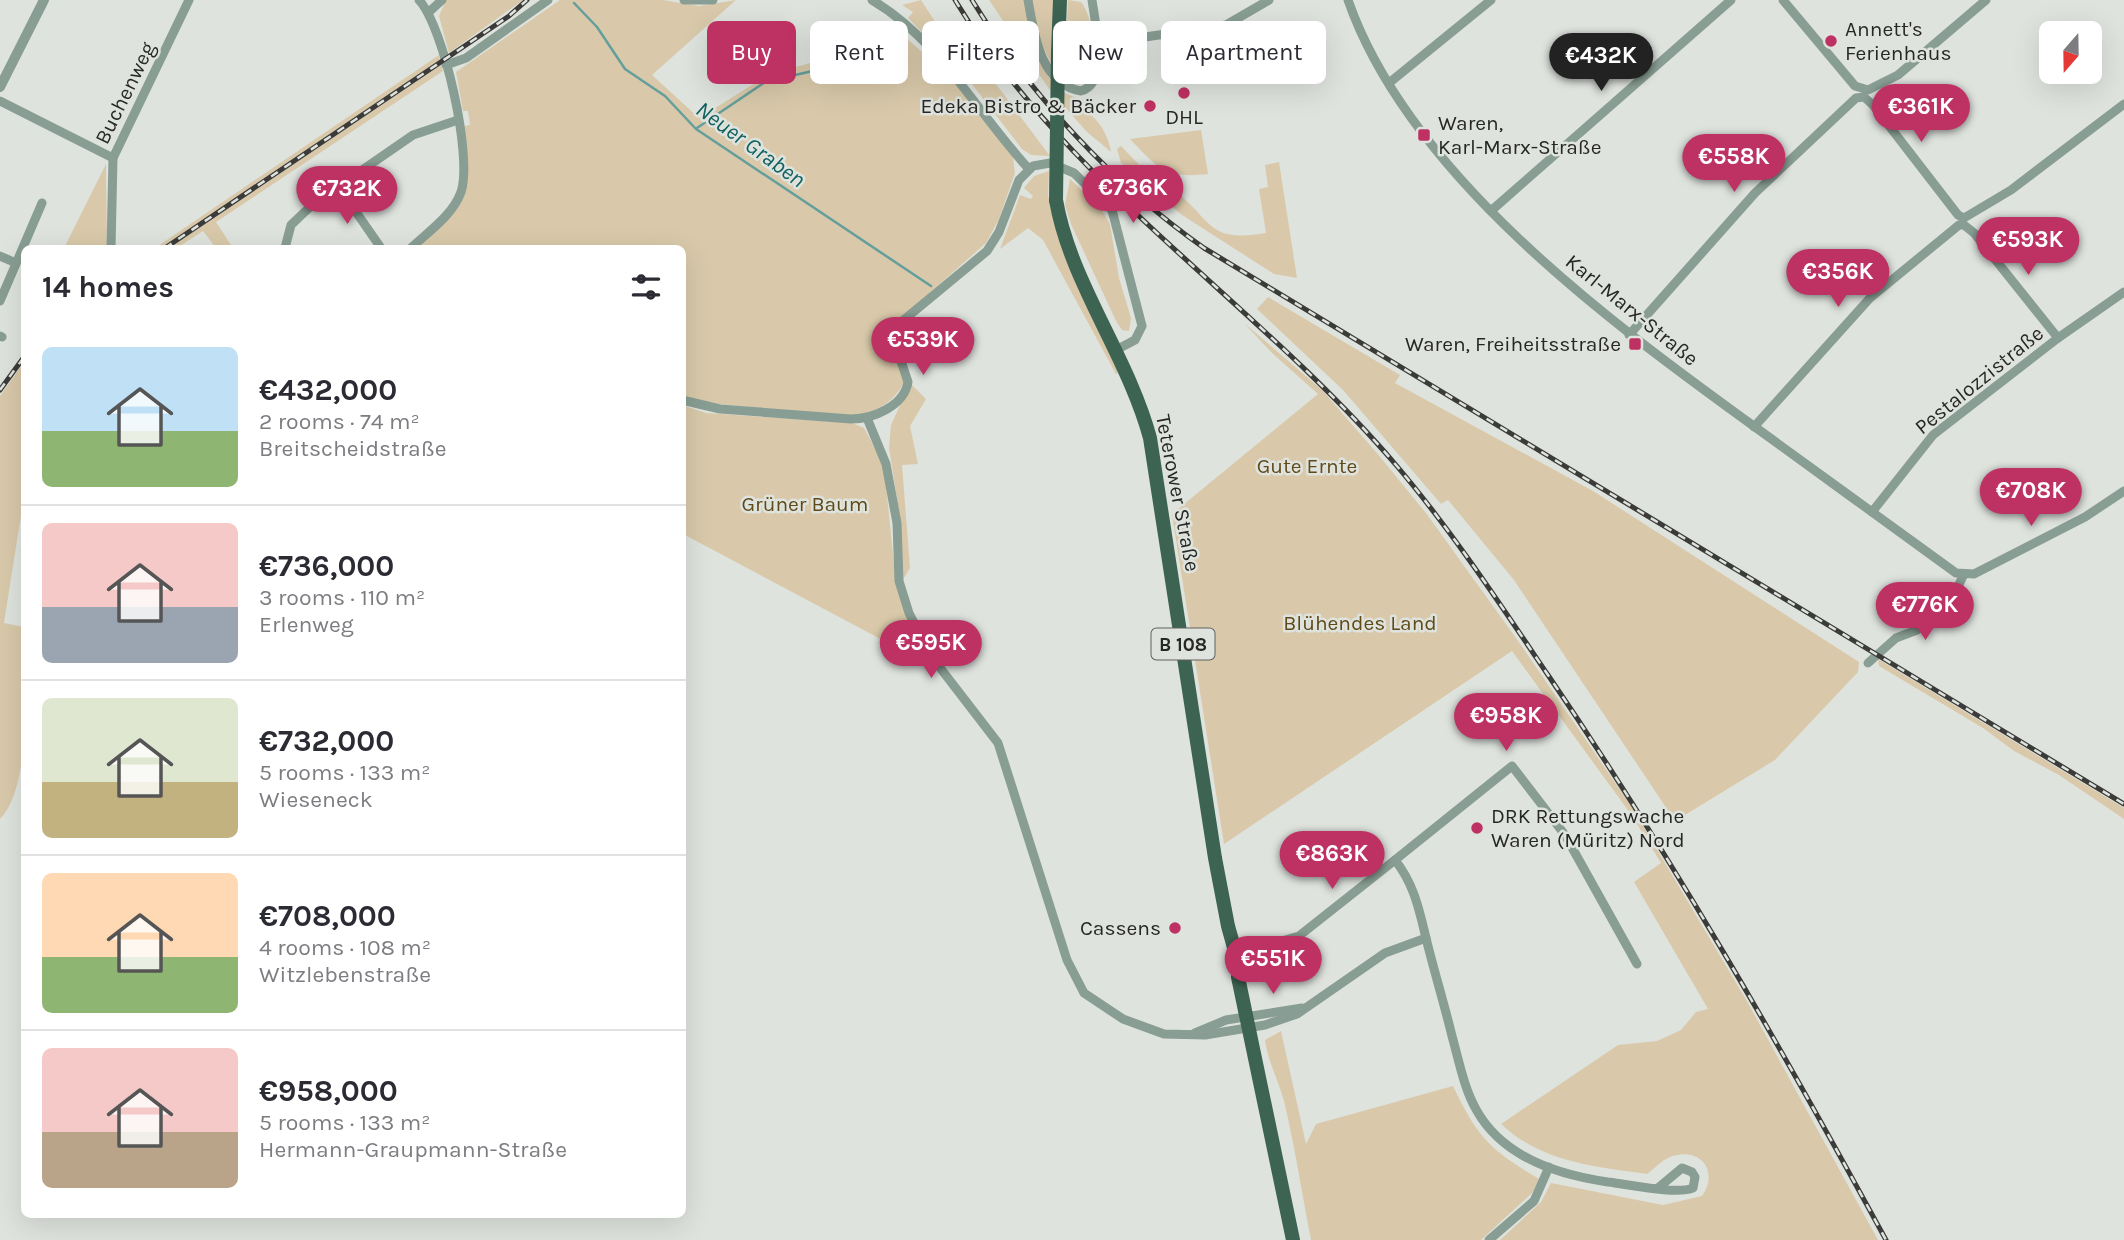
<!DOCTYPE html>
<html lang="en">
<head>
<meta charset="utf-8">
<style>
	:root { --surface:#fff; --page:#f7f7f7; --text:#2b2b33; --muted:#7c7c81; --line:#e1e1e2; --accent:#be3163 }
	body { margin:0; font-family:Karla,sans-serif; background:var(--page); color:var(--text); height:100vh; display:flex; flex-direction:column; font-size:26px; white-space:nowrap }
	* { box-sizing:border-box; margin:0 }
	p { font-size:23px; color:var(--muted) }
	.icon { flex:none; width:38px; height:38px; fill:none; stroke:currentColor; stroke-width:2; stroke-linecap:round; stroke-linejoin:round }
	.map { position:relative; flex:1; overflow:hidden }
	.panel { position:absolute; left:21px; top:245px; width:665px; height:973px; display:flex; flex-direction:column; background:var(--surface); border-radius:10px; box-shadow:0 7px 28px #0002 }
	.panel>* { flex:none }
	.hud { position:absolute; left:707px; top:21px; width:665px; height:63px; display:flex; gap:14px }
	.needle { width:46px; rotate:200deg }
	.tools { position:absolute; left:2039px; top:21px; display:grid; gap:14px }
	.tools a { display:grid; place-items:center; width:63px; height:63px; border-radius:10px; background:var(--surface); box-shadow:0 7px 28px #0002; font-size:35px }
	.price { position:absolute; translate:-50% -60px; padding:0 16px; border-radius:24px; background:var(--accent); color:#fff; font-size:23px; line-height:46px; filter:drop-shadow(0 2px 4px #0008) }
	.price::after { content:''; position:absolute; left:50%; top:42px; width:21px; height:16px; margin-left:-10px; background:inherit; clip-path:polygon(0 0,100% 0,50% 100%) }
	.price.current { background:#222; color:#fff }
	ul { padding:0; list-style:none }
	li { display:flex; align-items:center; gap:21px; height:175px; padding:0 21px }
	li+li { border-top:2px solid var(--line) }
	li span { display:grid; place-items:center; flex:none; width:196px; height:140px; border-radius:10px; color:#555 }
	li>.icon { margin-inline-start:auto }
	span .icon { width:84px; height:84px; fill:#fffc; stroke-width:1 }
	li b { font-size:30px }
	h2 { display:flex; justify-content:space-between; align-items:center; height:84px; padding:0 21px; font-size:30px }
	.tag { padding:0 24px; border-radius:10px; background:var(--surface); box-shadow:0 7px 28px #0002; font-size:24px; line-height:63px }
	.tag.current { background:var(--accent); color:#fff }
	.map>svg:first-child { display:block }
	.green { fill:#d9c9aa }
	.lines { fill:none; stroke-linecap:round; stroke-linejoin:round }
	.stream { stroke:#649f9c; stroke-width:2.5 }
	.minor { stroke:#889d93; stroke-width:9 }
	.tertiary { stroke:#889d93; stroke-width:10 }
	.primary { stroke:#3d6353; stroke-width:14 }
	.rail-casing { stroke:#3b3c3a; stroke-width:5 }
	.rail { stroke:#dfe3de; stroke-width:2.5; stroke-dasharray:8; stroke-linecap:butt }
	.primary-bridge { stroke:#3d6353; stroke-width:14 }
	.poi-dot { fill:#be3163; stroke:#dfe3de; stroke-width:2.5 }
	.labels { text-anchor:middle; stroke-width:5; stroke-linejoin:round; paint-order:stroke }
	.shield { fill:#dfe3de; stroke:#5e605d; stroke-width:2 }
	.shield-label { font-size:19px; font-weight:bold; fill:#272826 }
	.poi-label { font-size:21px; fill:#272826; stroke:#dfe3de; text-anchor:start }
	.street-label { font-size:21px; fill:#272826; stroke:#dfe3de }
	.park-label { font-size:21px; fill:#604a18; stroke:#dfe3de }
	.water-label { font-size:23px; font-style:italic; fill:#0f6260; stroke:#dfe3de }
</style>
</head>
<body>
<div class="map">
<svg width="2124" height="1240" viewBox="0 0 2124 1240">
	<rect width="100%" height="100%" fill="#dfe3de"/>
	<g class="green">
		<polygon points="446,0 523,0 449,53 439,16"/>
		<path d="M560,0H663L699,6L736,0L652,75L699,118L768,75L904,36L921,51L928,53L971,100L1013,157L1015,173L999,219L986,243L890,328C887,339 902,366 905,381C892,405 876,412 850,416L717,404L683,397L682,248H417L457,207L464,126L470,125L468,111H463L456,72Z"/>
		<polygon points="921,0 945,37 990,76 1050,156 1031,155 1022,149 971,83 908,18 913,12 902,5"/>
		<path d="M989,0H1024C1033,36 1038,92 1083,99L1074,104L1076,110C1096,110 1109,136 1111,152L1087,132L1049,89Z"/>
		<polygon points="1031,0 1055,0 1051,63 1038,36"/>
		<path d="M1068,0L1081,2C1095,18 1108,95 1070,83L1067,61L1069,45L1066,41Z"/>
		<polygon points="439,55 440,60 161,248 155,248"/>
		<polygon points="441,65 443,71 216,222 233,248 216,248 203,231 177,248 169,248"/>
		<path d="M1201,130L1208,174C1165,179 1158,168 1130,139Z"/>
		<path d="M1121,146L1147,173L1170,186V192L1173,189C1214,221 1206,243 1266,233L1259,189L1268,187L1265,165L1279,162L1297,278L1274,274L1182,215L1121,163L1117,149Z"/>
		<polygon points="106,164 107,248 64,248"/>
		<polygon points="1049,171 1048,196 1118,373 1116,374 1043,240 1028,228 1000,249 1020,195 1031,199 1033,196 1024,188 1034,176"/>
		<polygon points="1070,179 1101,209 1110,224 1119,278 1131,318 1129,331 1122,330 1116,321 1071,224 1065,205"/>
		<polygon points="1268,297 1400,375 1395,383 1593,491 1859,662 1858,672 1775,760 1675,821 1514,580 1448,500 1441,504 1343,390 1257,309"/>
		<path d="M1244,323L1322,390L1376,452L1426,513L1521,645L1633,809L1748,1003L1878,1240H1500L1541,1202L1551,1183L1663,1205L1702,1196C1720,1170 1699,1146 1670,1157C1662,1160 1654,1169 1647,1174C1595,1167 1541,1162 1501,1124L1618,1045L1657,1041L1681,1030L1696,1012L1708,1009L1634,882L1661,863L1630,813L1512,651L1224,844L1172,514L1318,394L1272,353Z"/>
		<path d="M24,362V496L4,623L24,627C25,673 33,786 0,819V396Z"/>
		<polygon points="910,383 926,399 910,426 918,464 902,465 910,568 902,581 901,524 889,448 891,425"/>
		<polygon points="682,405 706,413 852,423 864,428 884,465 896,584 925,659 920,660 683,534"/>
		<polygon points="1878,659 2124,808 2124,819 2059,775 2014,751 1983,728 1879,666"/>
		<path d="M1281,1031L1306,1144L1316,1124L1453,1086C1478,1138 1489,1149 1539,1179L1533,1192L1481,1240H1311C1302,1194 1295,1147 1284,1101C1278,1079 1268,1062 1265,1040Z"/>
	</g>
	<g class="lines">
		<g class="stream">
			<polyline points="574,3 597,27 625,69 665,96 696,129 931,286"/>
			<polyline points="697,128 765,82 873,57 890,53 904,44"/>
		</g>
		<g class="minor">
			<polyline points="684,0 713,0"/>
			<path d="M872,0C940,40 977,113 1029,169"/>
			<path d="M1028,0C1034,33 1040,84 1081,91C1110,83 1095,23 1092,0"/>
			<path d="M1348,0C1409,175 1610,322 1755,427C1822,476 1889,524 1956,573L1974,574L2085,517L2124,491"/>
			<polyline points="1783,0 1855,86 1868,90 1898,75 1986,0"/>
			<polyline points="429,12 442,0"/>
			<polyline points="1098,44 1226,25 1269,0"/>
			<polyline points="446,65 466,58 548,0"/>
			<polyline points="1389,83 1491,0"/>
			<polyline points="0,101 113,158"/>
			<polyline points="338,186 381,248"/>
			<polyline points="1492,210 1731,0"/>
			<polyline points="111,248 113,158 189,0"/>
			<polyline points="285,248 291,225 313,204 413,135 458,120"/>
			<path d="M411,248C428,232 453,215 461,192C473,157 444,27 419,0"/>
			<polyline points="0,256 16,263"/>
			<polyline points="0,301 42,203"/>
			<polyline points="1629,335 1755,193 1856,98 1864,97 1873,105 1958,215 1964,218 2011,190 2124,104"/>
			<polyline points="0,336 2,337"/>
			<path d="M682,400L720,409L851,419C873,419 904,406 908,382L892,334L894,328L987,251L999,232L1019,180L1033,166L1050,163L1074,173L1112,210L1142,326L1135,340L1116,350"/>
			<polyline points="867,418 886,464 897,523 899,581 909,613 931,656 998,743 1067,960 1084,993 1123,1019 1164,1034 1205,1035 1265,1025 1297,1014 1385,953 1426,938"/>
			<polyline points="1754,427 1870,298 1959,225 1964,225 1974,233 2058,338"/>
			<polyline points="1872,512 1933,435 2058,338 2124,292"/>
			<polyline points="1868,663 1896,638 1917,630 1955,593 1963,576"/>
			<polyline points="1278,942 1299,936 1395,860"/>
			<path d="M1637,964L1565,835L1512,766L1395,860C1414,884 1419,909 1426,938C1434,971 1444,1003 1452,1036C1459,1061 1464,1089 1477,1111C1503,1157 1559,1175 1608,1182C1627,1184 1677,1195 1693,1188L1695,1177L1692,1172L1682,1168L1658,1188"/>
			<polyline points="1195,1033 1226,1020 1302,1008"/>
			<polyline points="1489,1240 1534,1201 1549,1167"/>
		</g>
		<polyline class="tertiary" points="0,87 44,0"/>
		<g class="primary">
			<polyline points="1058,53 1060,0"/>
			<path d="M1056,200C1070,282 1128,356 1150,438L1215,858L1228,926L1240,969L1238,977L1293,1240"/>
		</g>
		<g class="rail-casing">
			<g id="rail">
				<path d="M955,0C1067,185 1258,303 1396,465C1452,531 1500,604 1548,675C1672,857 1781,1047 1886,1240"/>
				<path d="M972,0C1031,96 1112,183 1204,248L2124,804"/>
				<polyline points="165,248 509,16 527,0"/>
				<polyline points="0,390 24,357"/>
			</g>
		</g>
		<use href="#rail" class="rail"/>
		<polyline class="primary-bridge" points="1056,200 1058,53"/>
	</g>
	<g class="poi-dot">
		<circle cx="1831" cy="41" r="7"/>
		<circle cx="1184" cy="93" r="7"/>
		<circle cx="1150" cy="106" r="7"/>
		<rect x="1417" y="128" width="14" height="14" rx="3.5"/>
		<rect x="1628" y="337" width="14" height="14" rx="3.5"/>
		<circle cx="1477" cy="828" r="7"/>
		<circle cx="1175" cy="928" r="7"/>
	</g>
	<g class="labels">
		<rect class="shield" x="1151.5" y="628.5" width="63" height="31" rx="5"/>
		<g class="shield-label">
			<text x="1183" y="651">B 108</text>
		</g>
		<g class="poi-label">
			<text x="1845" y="36">Annett's<tspan x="1845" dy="24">Ferienhaus</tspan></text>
			<text x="1136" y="113" text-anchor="end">Edeka Bistro &amp; Bäcker</text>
			<text x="1184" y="124" text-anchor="middle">DHL</text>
			<text x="1438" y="130">Waren,<tspan x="1438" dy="24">Karl-Marx-Straße</tspan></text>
			<text x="1621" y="351" text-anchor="end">Waren, Freiheitsstraße</text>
			<text x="1491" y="823">DRK Rettungswache<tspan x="1491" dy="24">Waren (Müritz) Nord</tspan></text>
			<text x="1161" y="935" text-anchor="end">Cassens</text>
		</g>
		<g class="street-label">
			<text transform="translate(125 93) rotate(-64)" y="7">Buchenweg</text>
			<text transform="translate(1632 310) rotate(39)" y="7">Karl-Marx-Straße</text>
			<text transform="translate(1979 380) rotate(-39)" y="7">Pestalozzistraße</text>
			<text transform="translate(1178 493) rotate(79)" y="7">Teterower Straße</text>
		</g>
		<g class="park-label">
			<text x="1307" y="473">Gute Ernte</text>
			<text x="805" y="511">Grüner Baum</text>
			<text x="1360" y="630">Blühendes Land</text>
		</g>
		<g class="water-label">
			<text transform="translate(751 144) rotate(36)" y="8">Neuer Graben</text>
		</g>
	</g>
</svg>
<div class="tools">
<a><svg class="needle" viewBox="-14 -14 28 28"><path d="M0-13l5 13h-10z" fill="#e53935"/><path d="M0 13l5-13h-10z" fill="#7c7c81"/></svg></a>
</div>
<b class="price current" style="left:1601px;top:93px">€432K</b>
<b class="price" style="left:1921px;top:144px">€361K</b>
<b class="price" style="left:1734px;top:194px">€558K</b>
<b class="price" style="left:1133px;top:225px">€736K</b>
<b class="price" style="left:347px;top:226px">€732K</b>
<b class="price" style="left:2028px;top:277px">€593K</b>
<b class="price" style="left:1838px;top:309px">€356K</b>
<b class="price" style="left:923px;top:377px">€539K</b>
<b class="price" style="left:2031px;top:528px">€708K</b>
<b class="price" style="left:1925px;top:642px">€776K</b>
<b class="price" style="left:931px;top:680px">€595K</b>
<b class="price" style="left:1506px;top:753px">€958K</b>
<b class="price" style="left:1332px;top:891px">€863K</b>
<b class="price" style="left:1273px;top:996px">€551K</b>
<div class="hud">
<a class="tag current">Buy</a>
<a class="tag">Rent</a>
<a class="tag">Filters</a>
<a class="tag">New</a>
<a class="tag">Apartment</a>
</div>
<section class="panel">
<h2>14 homes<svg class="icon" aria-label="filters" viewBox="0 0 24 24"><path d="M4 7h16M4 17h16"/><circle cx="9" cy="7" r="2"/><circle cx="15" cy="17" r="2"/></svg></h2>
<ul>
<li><span style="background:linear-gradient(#bfe0f5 60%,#8fb573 0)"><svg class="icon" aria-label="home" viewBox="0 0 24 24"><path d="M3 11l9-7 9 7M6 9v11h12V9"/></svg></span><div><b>€432,000</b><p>2 rooms · 74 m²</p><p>Breitscheidstraße</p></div></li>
<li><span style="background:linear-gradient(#f6c9c9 60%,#9aa5b1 0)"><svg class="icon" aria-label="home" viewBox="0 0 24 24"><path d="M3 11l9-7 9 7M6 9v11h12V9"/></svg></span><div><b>€736,000</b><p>3 rooms · 110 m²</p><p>Erlenweg</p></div></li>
<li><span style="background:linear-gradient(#dfe7d0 60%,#c2b280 0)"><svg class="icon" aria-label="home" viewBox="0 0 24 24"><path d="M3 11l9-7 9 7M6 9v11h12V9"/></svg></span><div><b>€732,000</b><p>5 rooms · 133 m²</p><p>Wieseneck</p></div></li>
<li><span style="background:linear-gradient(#ffd9b3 60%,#8fb573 0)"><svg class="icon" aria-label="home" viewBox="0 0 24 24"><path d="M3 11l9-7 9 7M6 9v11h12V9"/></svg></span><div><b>€708,000</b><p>4 rooms · 108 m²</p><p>Witzlebenstraße</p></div></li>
<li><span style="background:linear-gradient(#f6c9c9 60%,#b9a48a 0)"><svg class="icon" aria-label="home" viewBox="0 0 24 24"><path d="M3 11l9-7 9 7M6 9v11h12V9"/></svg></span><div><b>€958,000</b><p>5 rooms · 133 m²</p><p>Hermann-Graupmann-Straße</p></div></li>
</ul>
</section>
</div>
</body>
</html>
